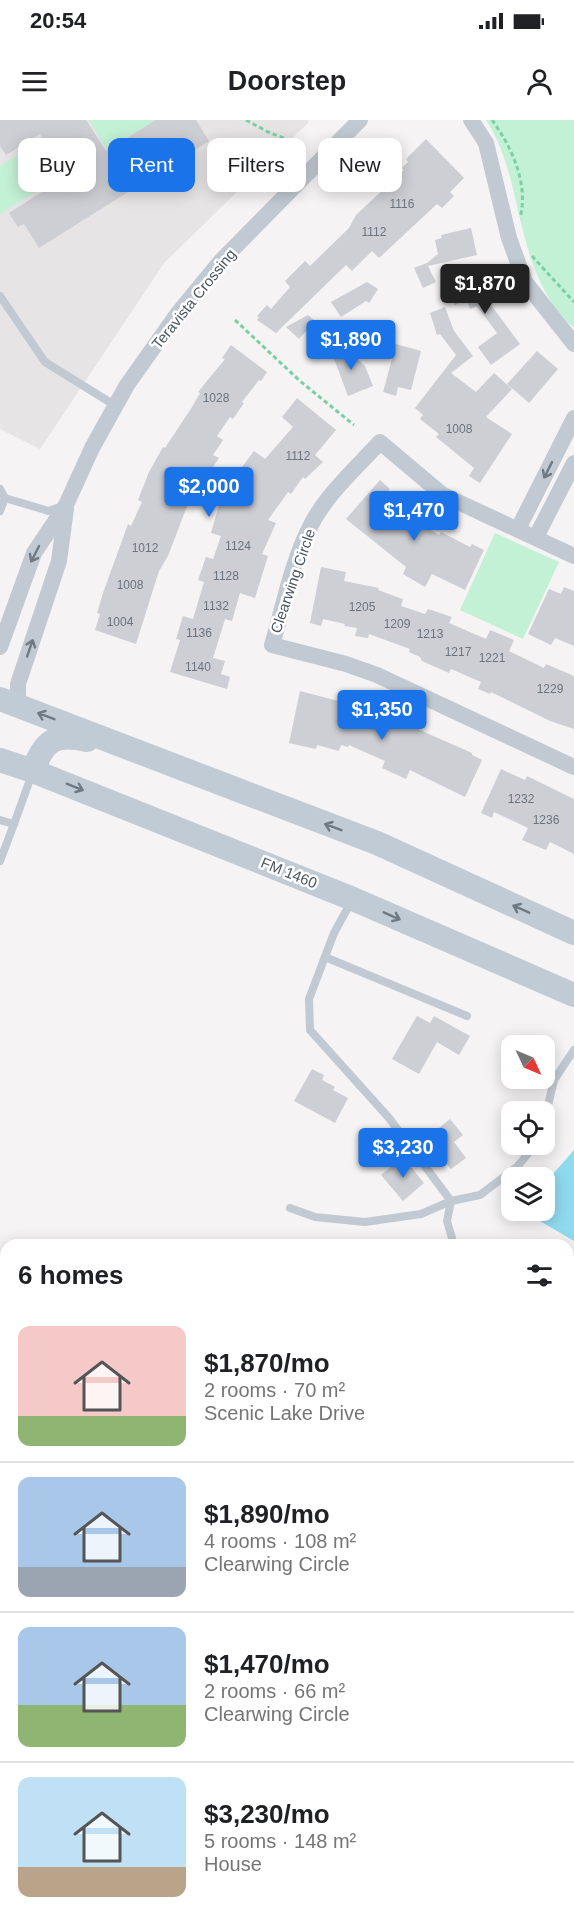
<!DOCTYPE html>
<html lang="en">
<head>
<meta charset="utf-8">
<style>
	:root { --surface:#fff; --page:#f2f2f2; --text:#202124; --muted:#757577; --line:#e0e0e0; --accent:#1a73e8 }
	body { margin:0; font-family:Helvetica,sans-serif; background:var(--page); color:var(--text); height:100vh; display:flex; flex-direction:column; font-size:22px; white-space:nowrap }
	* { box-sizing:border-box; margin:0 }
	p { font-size:20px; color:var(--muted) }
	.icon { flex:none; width:33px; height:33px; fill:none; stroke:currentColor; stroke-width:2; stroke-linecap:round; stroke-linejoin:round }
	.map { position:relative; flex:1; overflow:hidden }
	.panel { position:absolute; left:0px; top:1119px; width:574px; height:684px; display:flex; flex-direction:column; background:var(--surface); border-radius:18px 18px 0 0; box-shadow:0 3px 15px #0003 }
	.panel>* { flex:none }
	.guide { position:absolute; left:18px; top:18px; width:538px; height:54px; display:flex; gap:12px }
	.needle { width:39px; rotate:134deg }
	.buttons { position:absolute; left:501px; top:915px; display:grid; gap:12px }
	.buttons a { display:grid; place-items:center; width:54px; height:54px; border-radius:12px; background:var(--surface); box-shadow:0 3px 15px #0003; font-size:30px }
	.price { position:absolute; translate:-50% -51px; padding:0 14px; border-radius:6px; background:var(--accent); color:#fff; font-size:20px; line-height:39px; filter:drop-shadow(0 2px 3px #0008) }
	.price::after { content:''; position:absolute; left:50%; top:36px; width:18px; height:14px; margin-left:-9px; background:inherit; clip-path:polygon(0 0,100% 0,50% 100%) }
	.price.on { background:#222; color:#fff }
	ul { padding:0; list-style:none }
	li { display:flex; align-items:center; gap:18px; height:150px; padding:0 18px }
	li+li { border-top:2px solid var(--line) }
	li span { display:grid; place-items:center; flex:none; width:168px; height:120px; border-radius:12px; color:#555 }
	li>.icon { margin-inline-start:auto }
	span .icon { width:72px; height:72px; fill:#fffc; stroke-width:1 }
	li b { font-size:26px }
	h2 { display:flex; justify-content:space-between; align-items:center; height:72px; padding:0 18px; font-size:26px }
	.tag { padding:0 21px; border-radius:12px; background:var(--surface); box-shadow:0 3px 15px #0003; font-size:21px; line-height:54px }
	.tag.on { background:var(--accent); color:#fff }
	.status { display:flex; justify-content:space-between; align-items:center; height:42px; padding:0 30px; background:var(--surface); direction:ltr }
	.status svg { height:16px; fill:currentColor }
	header { display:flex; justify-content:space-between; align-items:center; height:78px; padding:0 18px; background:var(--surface); font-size:27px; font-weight:700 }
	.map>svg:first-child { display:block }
	.education { fill:#e6e4e5 }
	.green { fill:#c3f1d5 }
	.water { fill:#90daee }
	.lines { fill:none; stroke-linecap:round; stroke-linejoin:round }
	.river { stroke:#90daee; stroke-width:27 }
	.building { fill:#cdcfd5 }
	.path { stroke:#7ad0a6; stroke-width:3; stroke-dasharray:4.5 3; stroke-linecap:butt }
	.service { stroke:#c1cad2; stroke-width:8 }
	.minor { stroke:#c1cad2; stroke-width:16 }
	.secondary { stroke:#c1cbd6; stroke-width:24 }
	.oneway { stroke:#6e7983 }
	.oneway2 { stroke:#6e7984 }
	.labels { text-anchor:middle; stroke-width:5; stroke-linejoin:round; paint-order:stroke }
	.number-label { font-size:12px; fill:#6b747e }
	.street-label { font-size:15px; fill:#4a5661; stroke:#fff }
</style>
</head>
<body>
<div class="status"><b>20:54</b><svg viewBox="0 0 49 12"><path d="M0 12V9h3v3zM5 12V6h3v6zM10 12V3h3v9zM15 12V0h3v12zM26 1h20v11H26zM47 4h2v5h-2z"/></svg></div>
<header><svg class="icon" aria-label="menu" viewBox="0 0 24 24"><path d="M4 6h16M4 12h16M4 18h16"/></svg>Doorstep<svg class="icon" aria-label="person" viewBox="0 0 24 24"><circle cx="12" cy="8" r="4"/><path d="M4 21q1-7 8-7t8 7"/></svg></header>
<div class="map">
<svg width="574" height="1803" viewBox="0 0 574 1803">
	<rect width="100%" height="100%" fill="#f5f3f3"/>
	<polygon class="education" points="0,0 308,0 308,3 164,143 40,329 0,309"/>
	<g class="green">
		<polygon points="89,0 156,0 107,30"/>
		<path d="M486,0H574V208C511,151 527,62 486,0Z"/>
		<polygon points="22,33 43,67 0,94 0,46"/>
		<polygon points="495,413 559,442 523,519 460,490"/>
	</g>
	<polygon class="water" points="574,1030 574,1121 533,1097 533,1091 544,1090 545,1063"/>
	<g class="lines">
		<g class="river">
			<polyline points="568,1149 574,1147"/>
			<polyline points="2,1803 19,1797"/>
		</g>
	</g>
	<g class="building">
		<polygon points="0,0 86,0 106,31 156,0 196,0 209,21 39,128 24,104 18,107 9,93 67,56 40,14 6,35 0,26"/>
		<polygon points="426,19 464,58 450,72 454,76 442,88 437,84 379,138 372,131 352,151 346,145 276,213 257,200 259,197 257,196 267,185 271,189 290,167 285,161 305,141 310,146 349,108 356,95 404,50 402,48 408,42 406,39"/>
		<polygon points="471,108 477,135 428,146 436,162 423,168 414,148 427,143 438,134 435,120 442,118 441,115"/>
		<polygon points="484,151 495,178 488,181 520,224 491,245 478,227 497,213 477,186 470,189 467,180 455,185 447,166"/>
		<polygon points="367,162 378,169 369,183 366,181 341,197 331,182"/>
		<polygon points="445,187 454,211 473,236 451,253 476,272 494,253 512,269 486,297 512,314 480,363 469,356 474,348 436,317 439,314 420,299 423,295 415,288 456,235 440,214 437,215 430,193"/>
		<polygon points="308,195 315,201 299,219 286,207"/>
		<polygon points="396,224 421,231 411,270 398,267 396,276 383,272"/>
		<polygon points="231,225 267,252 261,261 259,260 242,282 244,283 233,299 230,297 217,316 223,320 213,335 219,338 200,366 229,370 234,358 254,331 265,339 293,307 282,297 297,278 336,310 315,335 323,342 305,359 303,357 291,374 288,372 268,400 276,403 262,434 268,436 255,478 240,473 232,501 225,499 213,538 225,541 221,554 230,557 227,569 170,552 180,520 176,519 183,496 193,499 204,462 198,460 206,437 213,439 221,416 211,413 219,385 189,381 168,436 159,451 136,524 95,510 100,494 97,493 103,473 128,404 131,406 142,382 138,380 149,352 163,327 165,328 192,287 200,273 198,272 225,239 222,238"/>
		<polygon points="343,226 365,246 373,266 348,276 331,231"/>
		<polygon points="537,231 558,249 529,283 507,264"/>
		<polygon points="380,360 390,369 385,374 394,382 392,384 410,398 439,415 441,412 470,427 472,424 484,430 465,470 432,454 425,467 403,454 406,447 346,399"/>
		<polygon points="321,447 346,452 344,461 379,468 378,470 403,479 401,486 425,494 428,489 452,497 449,503 486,519 490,510 514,520 509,531 544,548 546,544 574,556 574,609 550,601 491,572 490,574 478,569 481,562 451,549 449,553 422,541 420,537 409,532 410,529 369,514 368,518 355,516 357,508 344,506 345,504 323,499 321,506 310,503"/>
		<polygon points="564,467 574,471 574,526 555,518 551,525 528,514 549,469 561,474"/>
		<polygon points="300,571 350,584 351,578 362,581 361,585 385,596 387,593 398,598 397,600 472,633 472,635 482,640 465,677 410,650 406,659 382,648 385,641 349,625 348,627 341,625 339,631 317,625 316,629 289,623"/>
		<polygon points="501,649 525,660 527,656 574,679 574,734 550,722 546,730 522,720 528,708 494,692 492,698 481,693"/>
		<polygon points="417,896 430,903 434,896 470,916 459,935 437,922 419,954 392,939"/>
		<polygon points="312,949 324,955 322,960 335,967 333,970 348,978 335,1003 294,981"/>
		<polygon points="450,999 463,1015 454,1022 466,1038 451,1049 443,1040 446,1038 429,1016"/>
		<polygon points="403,1037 424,1063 403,1081 381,1055"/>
	</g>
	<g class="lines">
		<g class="path">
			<polyline points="246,0 270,13 301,24"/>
			<path d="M492,0C512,27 529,65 520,98"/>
			<polyline points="532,136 574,182"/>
			<polyline points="235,200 300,261 354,305"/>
		</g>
		<g class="service">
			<polyline points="0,176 45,242 116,286"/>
			<polyline points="0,369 5,378 42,389 48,391 63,386"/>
			<polyline points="0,391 5,378"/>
			<polyline points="0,700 14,704 32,654"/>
			<polyline points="0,741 14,704"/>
			<polyline points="351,782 334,813 309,879 310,910 389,998 451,1081 447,1101 454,1125"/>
			<polyline points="325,837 467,896"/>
			<polyline points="544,1002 554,960 574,930"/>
			<polyline points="290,1088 315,1097 365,1102 421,1094 451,1081 480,1075 517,1047 536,1024"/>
			<polyline points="568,1228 574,1231"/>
			<polyline points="568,1555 574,1556"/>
			<polyline points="305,1797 323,1802 342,1803"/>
			<polyline points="372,1803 394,1802"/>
		</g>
		<g class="minor">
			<polyline points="471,0 486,23 509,118 525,162 574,224"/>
			<polyline points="518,409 574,298"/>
			<polyline points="536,417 574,343"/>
			<path d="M574,436L443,375L380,322C357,347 328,373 312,403C292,440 284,485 272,525L346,544L377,555L574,647"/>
			<polyline points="0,527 34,433 66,385 92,328 127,265 178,193 220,142 360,0"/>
			<polyline points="18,585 18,564 59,441 66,389"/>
			<polyline points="568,1686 574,1674"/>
			<polyline points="516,1803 519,1797"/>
		</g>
		<g class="secondary">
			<polyline points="0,579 377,723 574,813"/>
			<polyline points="0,640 33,651 353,779 574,875"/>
			<path d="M33,651C44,620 55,613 87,620"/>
		</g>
	</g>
	<defs><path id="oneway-shaft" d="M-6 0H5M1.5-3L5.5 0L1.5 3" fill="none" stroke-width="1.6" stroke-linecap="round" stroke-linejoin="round" transform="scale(1.5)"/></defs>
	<g class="oneway">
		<use href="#oneway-shaft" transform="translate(548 350) rotate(117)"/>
		<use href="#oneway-shaft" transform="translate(35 434) rotate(117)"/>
		<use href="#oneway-shaft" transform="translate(30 528) rotate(-71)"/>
	</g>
	<g class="oneway2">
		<use href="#oneway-shaft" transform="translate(46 596) rotate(-159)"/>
		<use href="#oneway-shaft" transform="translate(75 667) rotate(22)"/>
		<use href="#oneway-shaft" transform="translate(333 707) rotate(-159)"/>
		<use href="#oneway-shaft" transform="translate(521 789) rotate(-156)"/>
		<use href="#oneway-shaft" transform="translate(392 796) rotate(24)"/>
	</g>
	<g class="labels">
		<g class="number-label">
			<text x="402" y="88">1116</text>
			<text x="374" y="116">1112</text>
			<text x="216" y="282">1028</text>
			<text x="459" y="313">1008</text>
			<text x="298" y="340">1112</text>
			<text x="238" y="430">1124</text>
			<text x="145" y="432">1012</text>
			<text x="226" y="460">1128</text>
			<text x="130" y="469">1008</text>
			<text x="216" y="490">1132</text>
			<text x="362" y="491">1205</text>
			<text x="120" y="506">1004</text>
			<text x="397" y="508">1209</text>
			<text x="199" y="517">1136</text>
			<text x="430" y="518">1213</text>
			<text x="458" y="536">1217</text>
			<text x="492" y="542">1221</text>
			<text x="198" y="551">1140</text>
			<text x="550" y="573">1229</text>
			<text x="521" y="683">1232</text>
			<text x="546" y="704">1236</text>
		</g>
		<g class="street-label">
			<text transform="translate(194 179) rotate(-51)" y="5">Teravista Crossing</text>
			<text transform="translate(293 461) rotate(-71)" y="5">Clearwing Circle</text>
			<text transform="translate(289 753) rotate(22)" y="5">FM 1460</text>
		</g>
	</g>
</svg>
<div class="buttons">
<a><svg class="needle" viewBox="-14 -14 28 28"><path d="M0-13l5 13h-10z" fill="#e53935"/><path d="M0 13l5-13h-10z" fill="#757577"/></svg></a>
<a><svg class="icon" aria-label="locate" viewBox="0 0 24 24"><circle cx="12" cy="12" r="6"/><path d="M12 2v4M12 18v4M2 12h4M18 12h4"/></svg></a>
<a><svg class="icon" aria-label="layers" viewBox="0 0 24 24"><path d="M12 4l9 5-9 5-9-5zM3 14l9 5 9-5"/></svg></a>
</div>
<b class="price on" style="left:485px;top:195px">$1,870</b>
<b class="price" style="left:351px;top:251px">$1,890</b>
<b class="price" style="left:209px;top:398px">$2,000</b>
<b class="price" style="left:414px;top:422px">$1,470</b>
<b class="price" style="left:382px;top:621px">$1,350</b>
<b class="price" style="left:403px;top:1059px">$3,230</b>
<div class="guide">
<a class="tag">Buy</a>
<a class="tag on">Rent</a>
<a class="tag">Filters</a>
<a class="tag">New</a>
</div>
<section class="panel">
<h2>6 homes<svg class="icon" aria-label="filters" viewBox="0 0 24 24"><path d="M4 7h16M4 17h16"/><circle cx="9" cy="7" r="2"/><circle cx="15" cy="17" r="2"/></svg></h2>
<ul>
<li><span style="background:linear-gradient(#f6c9c9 75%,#8fb573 0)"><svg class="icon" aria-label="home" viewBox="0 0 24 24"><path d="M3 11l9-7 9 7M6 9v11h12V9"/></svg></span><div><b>$1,870/mo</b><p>2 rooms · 70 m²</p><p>Scenic Lake Drive</p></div></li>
<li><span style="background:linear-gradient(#a9c7e8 75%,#9aa5b1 0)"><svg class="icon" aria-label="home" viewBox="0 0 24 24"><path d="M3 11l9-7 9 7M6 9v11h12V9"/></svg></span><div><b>$1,890/mo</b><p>4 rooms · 108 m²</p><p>Clearwing Circle</p></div></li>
<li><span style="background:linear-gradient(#a9c7e8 65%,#8fb573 0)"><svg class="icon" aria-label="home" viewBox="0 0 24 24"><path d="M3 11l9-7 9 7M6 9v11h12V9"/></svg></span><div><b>$1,470/mo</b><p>2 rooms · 66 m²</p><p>Clearwing Circle</p></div></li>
<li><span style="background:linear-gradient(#bfe0f5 75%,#b9a48a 0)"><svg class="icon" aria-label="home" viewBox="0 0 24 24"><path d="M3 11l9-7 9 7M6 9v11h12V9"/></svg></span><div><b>$3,230/mo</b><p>5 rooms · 148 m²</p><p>House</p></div></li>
</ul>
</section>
</div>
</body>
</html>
